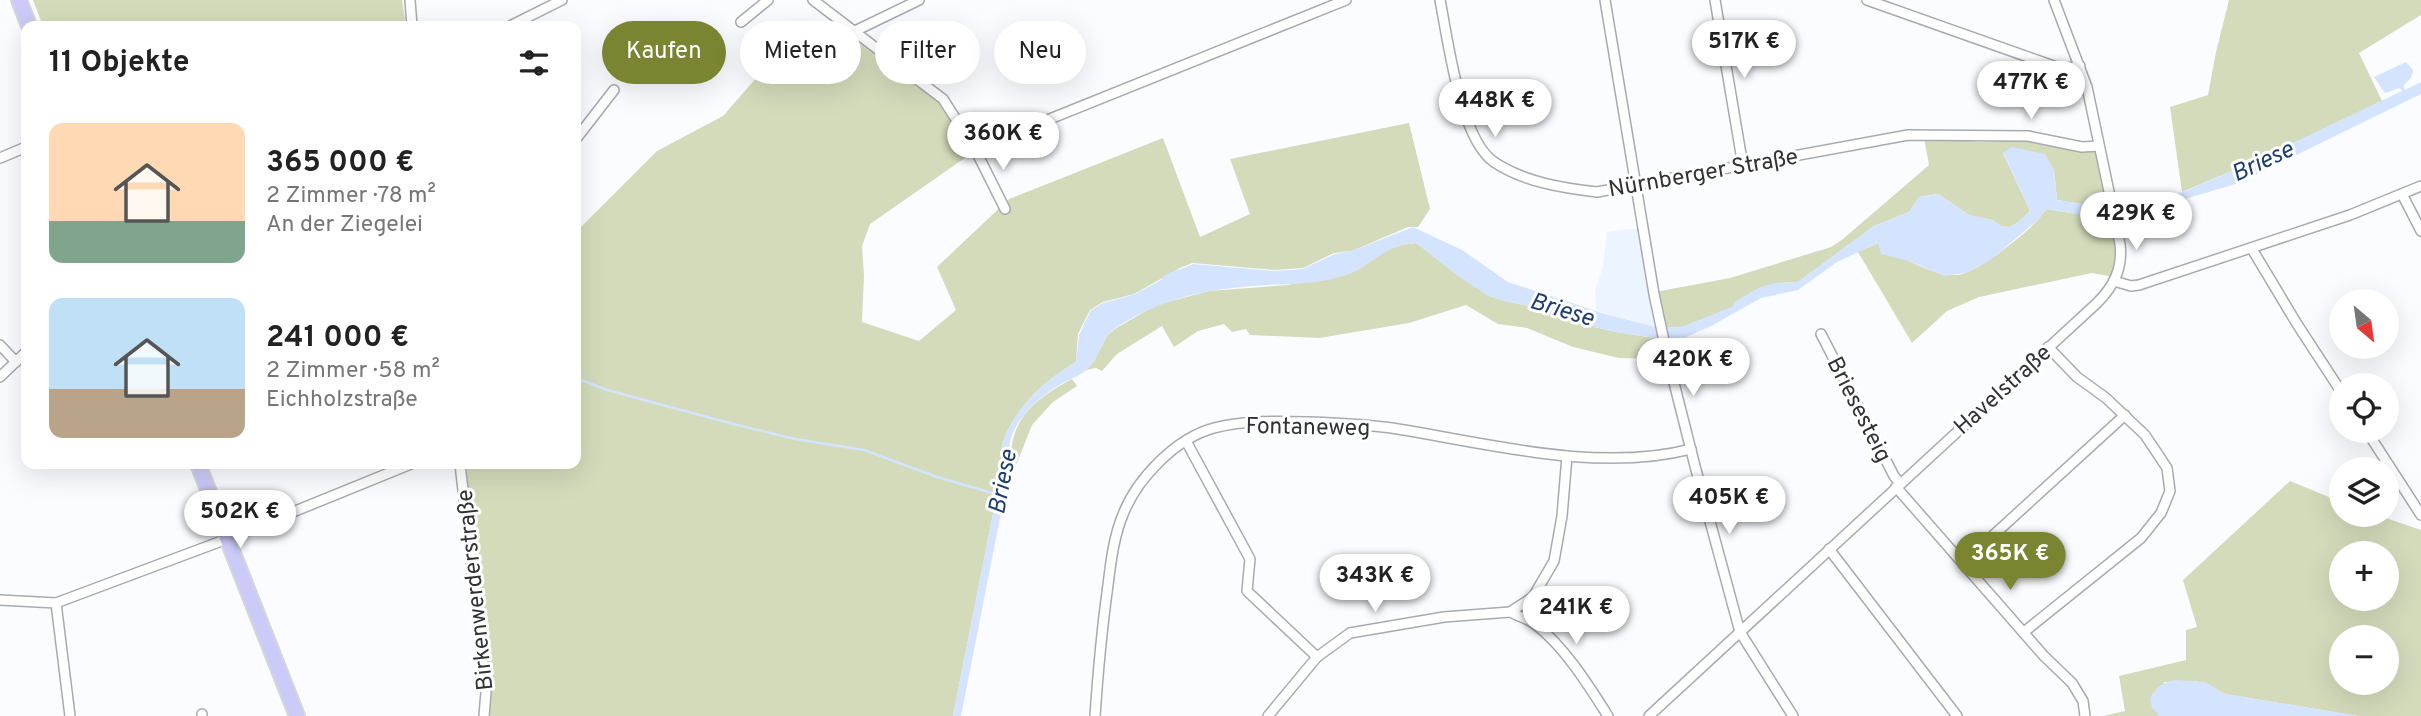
<!DOCTYPE html>
<html lang="de">
<head>
<meta charset="utf-8">
<style>
	:root { --surface:#fff; --page:#f2f2f2; --text:#222; --muted:#767676; --accent:#7a8431 }
	body { margin:0; font-family:Overpass,sans-serif; background:var(--page); color:var(--text); height:100vh; display:flex; flex-direction:column; font-size:26px; white-space:nowrap }
	* { box-sizing:border-box; margin:0 }
	p { font-size:23px; color:var(--muted) }
	.icon { flex:none; width:38px; height:38px; fill:none; stroke:currentColor; stroke-width:2; stroke-linecap:round; stroke-linejoin:round }
	.map { position:relative; flex:1; overflow:hidden }
	.sheet { position:absolute; left:21px; top:21px; width:560px; height:448px; display:flex; flex-direction:column; background:var(--surface); border-radius:14px; box-shadow:0 7px 28px #0002 }
	.sheet>* { flex:none }
	.guide { position:absolute; left:602px; top:21px; width:665px; height:63px; display:flex; gap:14px }
	.needle { width:46px; rotate:151deg }
	.tools { position:absolute; left:2329px; top:289px; display:grid; gap:14px }
	.tools a { display:grid; place-items:center; width:70px; height:70px; border-radius:50%; background:var(--surface); box-shadow:0 7px 28px #0002; font-size:35px }
	.price { position:absolute; translate:-50% -60px; padding:0 16px; border-radius:24px; background:#fff; color:#222; font-size:23px; line-height:46px; filter:drop-shadow(0 2px 4px #0008) }
	.price::after { content:''; position:absolute; left:50%; top:42px; width:21px; height:16px; margin-left:-10px; background:inherit; clip-path:polygon(0 0,100% 0,50% 100%) }
	.price.selected { background:var(--accent); color:#fff }
	ul { padding:0; list-style:none }
	li { display:flex; align-items:center; gap:21px; height:175px; padding:0 28px }
	li span { display:grid; place-items:center; flex:none; width:196px; height:140px; border-radius:14px; color:#555 }
	li>.icon { margin-inline-start:auto }
	span .icon { width:84px; height:84px; fill:#fffc; stroke-width:1 }
	li b { font-size:30px }
	h2 { display:flex; justify-content:space-between; align-items:center; height:84px; padding:0 28px; font-size:30px }
	.chip { padding:0 24px; border-radius:32px; background:var(--surface); box-shadow:0 7px 28px #0002; font-size:24px; line-height:63px }
	.chip.selected { background:var(--accent); color:#fff }
	.map>svg:first-child { display:block }
	.built { fill:#ebf4ff }
	.green { fill:#d4dbbb; fill-rule:evenodd }
	.water { fill:#d4e4ff }
	.lines { fill:none; stroke-linecap:round; stroke-linejoin:round }
	.stream { stroke:#d4e4ff; stroke-width:2.5 }
	.street-casing { stroke:#a7abaf; stroke-width:12 }
	.primary-casing { stroke:#d6d6d6; stroke-width:18 }
	.street { stroke:#fff; stroke-width:9 }
	.primary { stroke:#cbcaf8; stroke-width:14 }
	.labels { text-anchor:middle; stroke-width:6; stroke-linejoin:round; paint-order:stroke }
	.street-label { font-size:23px; fill:#303234; stroke:#fff }
	.water-label { font-size:24px; font-style:italic; fill:#1e3d71; stroke:#fff }
</style>
</head>
<body>
<div class="map">
<svg width="2421" height="716" viewBox="0 0 2421 716">
	<rect width="100%" height="100%" fill="#fafcff"/>
	<polygon class="built" points="1641,228 1659,328 1596,311 1595,291 1603,267 1607,232"/>
	<g class="green">
		<polygon points="33,0 402,0 406,26 43,26"/>
		<polygon points="2229,0 2421,0 2421,15 2359,53 2382,101 2262,158 2182,192 2170,107 2208,95 2216,52"/>
		<path d="M859,43L939,101L972,153L870,224L862,246L864,276L862,322L919,341L956,310L937,267L1009,199L1163,138L1200,237L1250,214L1230,159L1409,123L1430,209L1418,227H1408L1352,251L1334,253L1303,268L1275,270L1192,263L1180,268L1134,294L1103,302L1090,310L1078,334L1076,362C1045,380 1017,406 1004,439C1000,449 1002,462 1001,473L953,716H488L462,464H576V232L657,151L723,116L770,62L818,82Z"/>
		<polygon points="1924,138 1981,142 2038,139 2097,148 2111,209 2057,200 2054,170 2003,153 2030,211 2017,223 2009,227 2001,226 1992,220 1969,215 1938,194 1919,197 1909,212 1874,226 1798,282 1776,283 1733,307 1682,327 1663,328 1655,292 1730,278 1831,247 1843,239 1929,165"/>
		<path d="M2047,209L2113,220L2119,254L2113,277L2092,273L1979,297L1947,311L1912,343L1858,252L1878,243C1899,256 1931,276 1957,275C1976,274 2023,236 2037,221C2040,217 2043,213 2047,209Z"/>
		<polygon points="1416,243 1487,295 1504,301 1570,314 1594,327 1616,332 1661,339 1670,359 1619,358 1573,347 1527,328 1498,324 1466,305 1409,323 1319,338 1250,335 1246,329 1232,332 1224,324 1198,331 1174,347 1162,326 1117,354 1102,371 1096,368 1086,370 1094,361 1107,336 1115,329 1156,305 1209,291 1288,285 1381,253 1394,246"/>
		<path d="M1072,379L1077,386L1053,402L1032,425L1017,463L1011,462C1009,419 1036,398 1072,379Z"/>
		<path d="M2290,481L2341,502L2342,514L2377,515L2421,530V716H2358L2225,694L2196,681L2164,682L2158,714L2160,716H2103L2125,711L2119,676L2186,660V630L2197,627L2183,580ZM2342,553H2387V598H2342ZM2342,637H2387V682H2342Z"/>
	</g>
	<g class="water">
		<path d="M2406,62L2413,70L2411,78L2403,86L2405,90L2421,82V94L2239,183L2113,220L2047,209L2038,220L1989,261L1966,273L1944,276L1909,261L1881,254L1878,243L1837,262L1798,290L1761,298L1711,326L1682,339H1661L1616,332L1594,327L1570,314L1504,301L1487,295L1458,276L1416,243C1378,246 1372,269 1340,277C1316,284 1291,284 1267,285C1212,288 1162,297 1116,328C1100,339 1100,360 1085,371C1076,378 1063,382 1053,389C1035,401 1016,419 1010,441C1009,447 1010,456 1011,462L961,716H953L1001,473C1002,462 1000,449 1004,439C1017,406 1045,380 1076,362L1079,335L1091,310L1103,303L1135,294L1161,280L1165,275L1193,264L1275,271L1302,269L1335,254L1352,251L1413,227L1462,250L1508,282L1605,314L1659,328L1682,327L1732,307L1735,302L1758,288L1776,283L1798,282L1874,226L1909,212L1919,197L1938,194L1969,215L1992,220L2001,226L2009,227L2017,223L2030,211L2003,152L2012,147L2045,154L2054,170L2057,200L2117,209L2183,192L2262,158L2402,91L2400,88L2385,93L2374,77Z"/>
		<path d="M2176,680L2205,682L2225,694L2358,716H2160L2152,708L2150,698C2157,686 2163,682 2176,680Z"/>
	</g>
	<g class="lines">
		<polyline class="stream" points="576,378 607,390 737,425 795,439 864,450 937,477 999,495"/>
		<g class="street-casing">
			<g id="street">
				<polyline points="410,0 412,26"/>
				<polyline points="813,0 943,99 975,149 1005,209"/>
				<path d="M1440,0C1448,40 1460,139 1494,162C1524,182 1562,188 1597,192L1908,135L2028,136L2082,147L2099,146"/>
				<polyline points="1605,0 1654,294 1667,355 1695,466 1740,632 1793,716"/>
				<polyline points="1715,0 1743,166"/>
				<polyline points="1867,0 2062,69 2080,66"/>
				<polyline points="741,22 768,0"/>
				<polyline points="510,26 562,0"/>
				<polyline points="855,31 919,0"/>
				<polyline points="576,139 614,90"/>
				<polyline points="975,149 1346,0"/>
				<polyline points="0,158 26,147"/>
				<polyline points="2402,194 2421,231"/>
				<polyline points="2252,249 2297,324 2342,393"/>
				<polyline points="2114,281 2131,286 2139,285 2350,215 2421,186"/>
				<polyline points="1821,334 1894,476 1900,483"/>
				<polyline points="0,345 16,362"/>
				<polyline points="0,377 26,352"/>
				<polyline points="2366,430 2421,515"/>
				<polyline points="1186,441 1250,559 1247,591 1317,657"/>
				<polyline points="460,464 486,692 484,716"/>
				<polyline points="1896,487 2044,656 2072,683 2083,701 2085,716"/>
				<polyline points="1829,549 1957,716"/>
				<polyline points="1964,562 2125,415"/>
				<polyline points="0,600 56,603 70,716"/>
				<polyline points="56,603 219,542 411,464"/>
				<path d="M1510,612C1518,616 1528,619 1535,624C1564,646 1589,686 1608,716"/>
				<polyline points="1535,624 1533,597 1554,561 1562,516 1567,456"/>
				<polyline points="2024,632 2141,538 2161,513 2170,491 2167,468 2145,435 2106,398 2077,377 2048,347"/>
				<polyline points="202,714 202,716"/>
				<path d="M1095,716C1098,672 1102,628 1108,585C1111,560 1114,535 1124,512C1138,478 1176,438 1214,428C1245,420 1277,421 1308,422C1338,423 1368,424 1398,429C1490,444 1599,473 1691,449"/>
				<polyline points="1268,716 1317,657 1350,633 1444,617 1510,612 1533,597"/>
				<path d="M1649,716L2097,303C2114,286 2123,268 2120,244L2087,87L2054,0"/>
			</g>
		</g>
		<g class="primary-casing">
			<g id="primary">
				<polyline points="19,0 29,26"/>
				<polyline points="198,464 297,716"/>
			</g>
		</g>
		<use href="#street" class="street"/>
		<use href="#primary" class="primary"/>
	</g>
	<g class="labels">
		<g class="street-label">
			<text transform="translate(1703 172) rotate(-10)" y="8">Nürnberger Straße</text>
			<text transform="translate(2002 389) rotate(-42)" y="8">Havelstraße</text>
			<text transform="translate(1860 409) rotate(63)" y="8">Briesesteig</text>
			<text transform="translate(1308 426) rotate(1)" y="8">Fontaneweg</text>
			<text transform="translate(474 590) rotate(-96)" y="8">Birkenwerderstraße</text>
		</g>
		<g class="water-label">
			<text transform="translate(2262 161) rotate(-25)" y="8">Briese</text>
			<text transform="translate(1562 309) rotate(17)" y="8">Briese</text>
			<text transform="translate(1002 482) rotate(-79)" y="8">Briese</text>
		</g>
	</g>
</svg>
<div class="tools">
<a><svg class="needle" viewBox="-14 -14 28 28"><path d="M0-13l5 13h-10z" fill="#e53935"/><path d="M0 13l5-13h-10z" fill="#767676"/></svg></a>
<a><svg class="icon" aria-label="locate" viewBox="0 0 24 24"><circle cx="12" cy="12" r="6"/><path d="M12 2v4M12 18v4M2 12h4M18 12h4"/></svg></a>
<a><svg class="icon" aria-label="layers" viewBox="0 0 24 24"><path d="M12 4l9 5-9 5-9-5zM3 14l9 5 9-5"/></svg></a>
<a>+</a>
<a>−</a>
</div>
<b class="price" style="left:1744px;top:80px">517K €</b>
<b class="price" style="left:2031px;top:121px">477K €</b>
<b class="price" style="left:1495px;top:139px">448K €</b>
<b class="price" style="left:1003px;top:172px">360K €</b>
<b class="price" style="left:2136px;top:252px">429K €</b>
<b class="price" style="left:1693px;top:398px">420K €</b>
<b class="price" style="left:1729px;top:536px">405K €</b>
<b class="price" style="left:240px;top:550px">502K €</b>
<b class="price selected" style="left:2010px;top:592px">365K €</b>
<b class="price" style="left:1375px;top:614px">343K €</b>
<b class="price" style="left:1576px;top:646px">241K €</b>
<div class="guide">
<a class="chip selected">Kaufen</a>
<a class="chip">Mieten</a>
<a class="chip">Filter</a>
<a class="chip">Neu</a>
</div>
<section class="sheet">
<h2>11 Objekte<svg class="icon" aria-label="filters" viewBox="0 0 24 24"><path d="M4 7h16M4 17h16"/><circle cx="9" cy="7" r="2"/><circle cx="15" cy="17" r="2"/></svg></h2>
<ul>
<li><span style="background:linear-gradient(#ffd9b3 70%,#7fa58c 0)"><svg class="icon" aria-label="home" viewBox="0 0 24 24"><path d="M3 11l9-7 9 7M6 9v11h12V9"/></svg></span><div><b>365 000 €</b><p>2 Zimmer · 78 m²</p><p>An der Ziegelei</p></div></li>
<li><span style="background:linear-gradient(#bfe0f5 65%,#b9a48a 0)"><svg class="icon" aria-label="home" viewBox="0 0 24 24"><path d="M3 11l9-7 9 7M6 9v11h12V9"/></svg></span><div><b>241 000 €</b><p>2 Zimmer · 58 m²</p><p>Eichholzstraße</p></div></li>
</ul>
</section>
</div>
</body>
</html>
